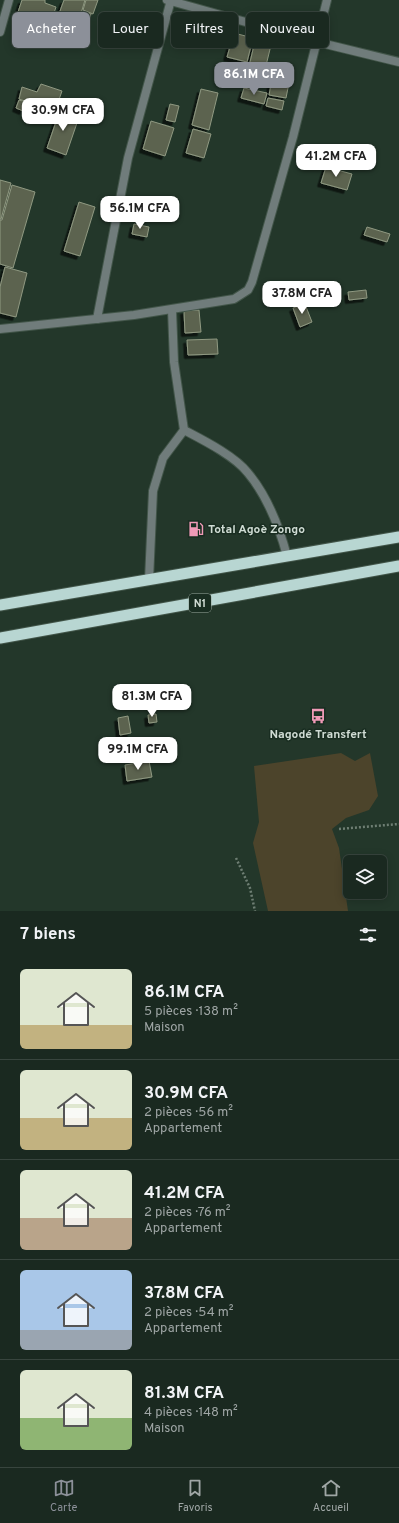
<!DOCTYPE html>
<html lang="fr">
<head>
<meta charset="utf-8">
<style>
	:root { --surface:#1a2920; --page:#27352d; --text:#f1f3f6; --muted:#9fa6a5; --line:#38453e; --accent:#8c9099 }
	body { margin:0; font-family:Overpass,sans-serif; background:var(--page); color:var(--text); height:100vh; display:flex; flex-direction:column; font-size:15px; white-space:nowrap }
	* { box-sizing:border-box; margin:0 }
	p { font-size:13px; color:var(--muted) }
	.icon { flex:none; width:22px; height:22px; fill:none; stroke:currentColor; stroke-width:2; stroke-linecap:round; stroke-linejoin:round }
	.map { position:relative; height:911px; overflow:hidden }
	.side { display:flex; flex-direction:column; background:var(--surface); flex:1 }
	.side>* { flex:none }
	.banner { position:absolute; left:12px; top:12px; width:375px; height:36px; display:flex; gap:8px }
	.controls { position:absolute; left:343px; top:855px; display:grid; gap:8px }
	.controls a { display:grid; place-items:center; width:44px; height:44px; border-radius:6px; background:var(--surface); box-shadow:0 2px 10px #0003,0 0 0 1px var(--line); font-size:20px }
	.price { position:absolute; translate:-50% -34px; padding:0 9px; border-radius:8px; background:#fff; color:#222; font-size:13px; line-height:26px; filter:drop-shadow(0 1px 2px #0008) }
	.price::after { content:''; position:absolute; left:50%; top:24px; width:12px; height:9px; margin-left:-6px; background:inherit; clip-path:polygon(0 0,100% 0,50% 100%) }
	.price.current { background:var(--accent); color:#fff }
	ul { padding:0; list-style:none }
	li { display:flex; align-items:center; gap:12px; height:100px; padding:0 20px }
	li+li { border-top:1px solid var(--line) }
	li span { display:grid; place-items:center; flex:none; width:112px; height:80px; border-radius:6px; color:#555 }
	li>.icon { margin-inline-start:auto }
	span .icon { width:48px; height:48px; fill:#fffc; stroke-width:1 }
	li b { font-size:17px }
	h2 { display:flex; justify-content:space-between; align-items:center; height:48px; padding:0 20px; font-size:17px }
	.pill { padding:0 14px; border-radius:6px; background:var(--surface); box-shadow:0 2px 10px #0003,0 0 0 1px var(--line); font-size:14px; line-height:36px }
	.pill.current { background:var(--accent); color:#fff }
	.menu { display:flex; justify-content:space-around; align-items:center; height:56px; border-top:1px solid var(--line); background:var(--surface); font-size:11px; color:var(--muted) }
	.menu a { display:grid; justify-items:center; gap:2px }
	.menu .current { color:var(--accent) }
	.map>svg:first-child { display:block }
	.green { fill:#4c442b }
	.building { fill:#5c644f; stroke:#909982; filter:url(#shadow) }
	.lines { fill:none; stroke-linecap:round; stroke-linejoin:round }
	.minor-casing { stroke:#425549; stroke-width:10 }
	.trunk-casing { stroke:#425549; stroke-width:13 }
	.path { stroke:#6e7e73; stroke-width:2.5; stroke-dasharray:2 2; stroke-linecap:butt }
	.minor { stroke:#707c7b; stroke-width:8 }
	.trunk { stroke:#b8d6d2; stroke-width:11 }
	.labels { text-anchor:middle; stroke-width:3; stroke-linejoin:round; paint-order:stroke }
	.shield { fill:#192d21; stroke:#99a89e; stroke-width:1 }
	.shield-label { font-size:11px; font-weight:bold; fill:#d0dcd4 }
	.poi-label { font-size:12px; font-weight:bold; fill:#d0dcd4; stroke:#192d21; text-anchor:start }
</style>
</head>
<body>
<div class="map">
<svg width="399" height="911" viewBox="0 0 399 911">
	<defs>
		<filter id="shadow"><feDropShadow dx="-3.5" dy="3.5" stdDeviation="0" flood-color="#0009"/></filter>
	</defs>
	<rect width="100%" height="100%" fill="#23372a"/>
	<polygon class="green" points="341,753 355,761 370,753 378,796 369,810 346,818 332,829 339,848 348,911 268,911 253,843 259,822 254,766"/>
	<g class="building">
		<polygon points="22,0 45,0 45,3 56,7 50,25 17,15"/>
		<polygon points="64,0 85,0 76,30 53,23 56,16 61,18 63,12 60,11"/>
		<polygon points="86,0 98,0 93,14 83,10"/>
		<polygon points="83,12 91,14 86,32 78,29"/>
		<polygon points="234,33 253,38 247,62 227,57"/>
		<polygon points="256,37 272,41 261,86 245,83"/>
		<polygon points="274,69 291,73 286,98 269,95"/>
		<polygon points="41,84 62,91 55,111 19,99 22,87 37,92"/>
		<polygon points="244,88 267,93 264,104 241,98"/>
		<polygon points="201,89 218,93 209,130 192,125"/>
		<polygon points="268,98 284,101 282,110 266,106"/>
		<polygon points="19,100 26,102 23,111 16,108"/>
		<polygon points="170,104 179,106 175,122 166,120"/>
		<polygon points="60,110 79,117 66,155 47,148"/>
		<polygon points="151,121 174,128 165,156 143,149"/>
		<polygon points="193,129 211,134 204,158 186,153"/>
		<polygon points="326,167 352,174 347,190 321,183"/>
		<polygon points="0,180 11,183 1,219 0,219"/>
		<polygon points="12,185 35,192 13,268 0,264 0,220 2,220"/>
		<polygon points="79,202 95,207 80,256 64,251"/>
		<polygon points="134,224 149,227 147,237 132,234"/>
		<polygon points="367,227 390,234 387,242 364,235"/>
		<polygon points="5,267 27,273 16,317 0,313 0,287"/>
		<polygon points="366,290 367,298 349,300 348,292"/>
		<polygon points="305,304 312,322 300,327 293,308"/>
		<polygon points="199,310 201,332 185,333 184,311"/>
		<polygon points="217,339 218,354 188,355 187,340"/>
		<polygon points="156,714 157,722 149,723 148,715"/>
		<polygon points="128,716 131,733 120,735 118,718"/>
		<polygon points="149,761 152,777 127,781 125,765"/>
	</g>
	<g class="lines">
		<g class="minor-casing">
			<g id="minor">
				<polyline points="167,0 317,42 399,62"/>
				<polyline points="0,32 9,0"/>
				<polyline points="97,319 128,158 171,0"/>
				<polyline points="0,329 134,315 234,299 248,290 252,282 293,137 327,0"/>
				<path d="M184,430C203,440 235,456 248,473C268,497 279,526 287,556"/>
				<polyline points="149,580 153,491 163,458 184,430 174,362 172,310"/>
			</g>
		</g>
		<g class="trunk-casing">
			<g id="trunk">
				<polyline points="0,605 399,537"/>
				<polyline points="0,638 399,566"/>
			</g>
		</g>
		<g class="path">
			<polyline points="339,829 399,824"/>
			<polyline points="236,858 250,888 255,911"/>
		</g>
		<use href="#minor" class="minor"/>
		<use href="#trunk" class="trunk"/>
	</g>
	<defs>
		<g id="fuel-bare" transform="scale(1.2)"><path d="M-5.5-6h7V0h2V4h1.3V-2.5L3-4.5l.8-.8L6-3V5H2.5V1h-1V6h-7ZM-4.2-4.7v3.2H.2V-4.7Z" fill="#f09ab7" stroke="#192d21" stroke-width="2.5" paint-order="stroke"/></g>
		<g id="bus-bare" transform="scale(1.2)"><path d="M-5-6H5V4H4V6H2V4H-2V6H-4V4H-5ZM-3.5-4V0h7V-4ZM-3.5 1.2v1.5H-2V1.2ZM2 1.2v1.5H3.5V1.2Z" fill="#f09ab7" stroke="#192d21" stroke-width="2.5" paint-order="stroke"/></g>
	</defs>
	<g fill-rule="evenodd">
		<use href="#fuel-bare" x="196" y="529"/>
		<use href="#bus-bare" x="318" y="716"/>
	</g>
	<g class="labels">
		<rect class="shield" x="189" y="594" width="22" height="18" rx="3"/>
		<g class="shield-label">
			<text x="200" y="607">N1</text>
		</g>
		<g class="poi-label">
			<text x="208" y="533">Total Agoè Zongo</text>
			<text x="318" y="738" text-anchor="middle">Nagodé Transfert</text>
		</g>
	</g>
</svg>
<div class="controls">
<a><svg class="icon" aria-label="layers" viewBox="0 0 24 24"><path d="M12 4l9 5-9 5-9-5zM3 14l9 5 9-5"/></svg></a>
</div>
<b class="price current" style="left:254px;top:96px">86.1M CFA</b>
<b class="price" style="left:63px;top:132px">30.9M CFA</b>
<b class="price" style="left:336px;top:178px">41.2M CFA</b>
<b class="price" style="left:140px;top:230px">56.1M CFA</b>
<b class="price" style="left:302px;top:315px">37.8M CFA</b>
<b class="price" style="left:152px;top:718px">81.3M CFA</b>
<b class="price" style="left:138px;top:771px">99.1M CFA</b>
<div class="banner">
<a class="pill current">Acheter</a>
<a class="pill">Louer</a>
<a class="pill">Filtres</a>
<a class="pill">Nouveau</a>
</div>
</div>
<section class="side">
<h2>7 biens<svg class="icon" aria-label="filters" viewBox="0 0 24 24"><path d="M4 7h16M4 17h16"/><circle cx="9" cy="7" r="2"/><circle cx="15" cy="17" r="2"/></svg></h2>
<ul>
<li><span style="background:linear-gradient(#dfe7d0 70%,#c2b280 0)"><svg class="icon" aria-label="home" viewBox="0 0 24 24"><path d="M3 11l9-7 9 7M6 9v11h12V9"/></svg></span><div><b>86.1M CFA</b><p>5 pièces · 138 m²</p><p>Maison</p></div></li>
<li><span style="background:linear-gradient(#dfe7d0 60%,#c2b280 0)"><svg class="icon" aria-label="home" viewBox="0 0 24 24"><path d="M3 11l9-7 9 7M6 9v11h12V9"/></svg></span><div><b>30.9M CFA</b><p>2 pièces · 56 m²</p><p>Appartement</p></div></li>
<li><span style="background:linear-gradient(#dfe7d0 60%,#b9a48a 0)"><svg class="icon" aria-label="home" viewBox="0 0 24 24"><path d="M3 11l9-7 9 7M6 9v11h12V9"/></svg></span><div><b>41.2M CFA</b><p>2 pièces · 76 m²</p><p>Appartement</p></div></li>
<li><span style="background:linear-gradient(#a9c7e8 75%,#9aa5b1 0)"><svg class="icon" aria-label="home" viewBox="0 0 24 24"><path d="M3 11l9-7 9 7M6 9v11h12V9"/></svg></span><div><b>37.8M CFA</b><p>2 pièces · 54 m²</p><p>Appartement</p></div></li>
<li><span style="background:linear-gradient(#dfe7d0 60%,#8fb573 0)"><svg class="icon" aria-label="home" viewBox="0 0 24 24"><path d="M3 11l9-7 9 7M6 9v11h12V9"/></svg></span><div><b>81.3M CFA</b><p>4 pièces · 148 m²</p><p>Maison</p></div></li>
</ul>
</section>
<nav class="menu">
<a class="current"><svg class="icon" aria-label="map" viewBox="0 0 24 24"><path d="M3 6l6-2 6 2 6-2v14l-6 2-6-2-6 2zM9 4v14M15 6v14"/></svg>Carte</a>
<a><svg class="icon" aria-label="saved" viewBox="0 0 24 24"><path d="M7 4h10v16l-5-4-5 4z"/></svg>Favoris</a>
<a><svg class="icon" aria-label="home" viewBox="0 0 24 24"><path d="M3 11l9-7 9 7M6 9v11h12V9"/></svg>Accueil</a>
</nav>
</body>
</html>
